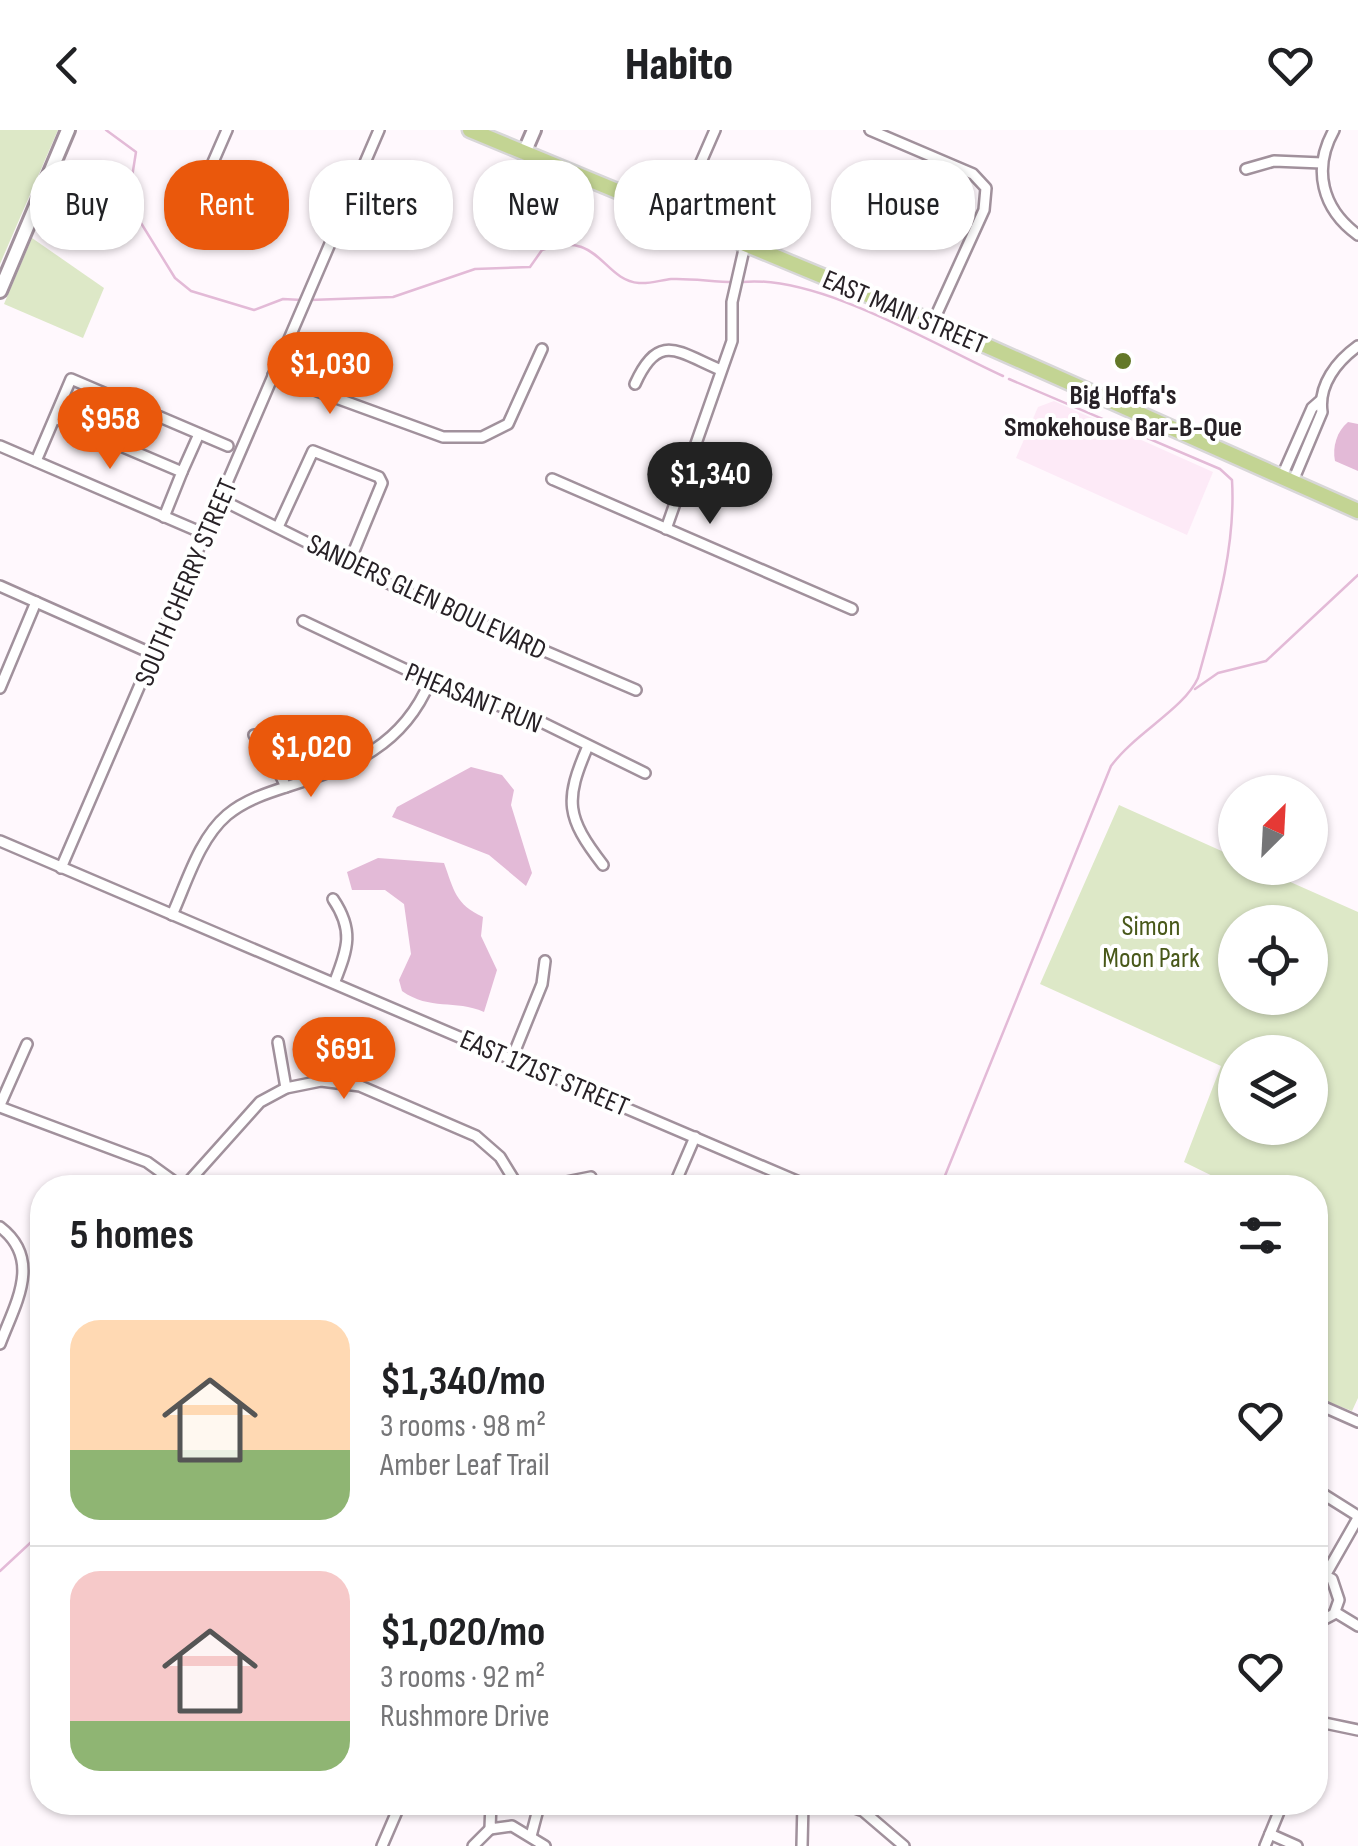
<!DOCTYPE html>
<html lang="en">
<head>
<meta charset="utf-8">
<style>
	:root { --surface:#fff; --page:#f6f6f6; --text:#202124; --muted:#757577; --line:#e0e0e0; --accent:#ea580c }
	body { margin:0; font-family:"Sofia Sans Condensed",sans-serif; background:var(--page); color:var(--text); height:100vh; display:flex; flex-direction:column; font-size:38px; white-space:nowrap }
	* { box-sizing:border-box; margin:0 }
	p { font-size:32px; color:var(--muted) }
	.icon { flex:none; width:55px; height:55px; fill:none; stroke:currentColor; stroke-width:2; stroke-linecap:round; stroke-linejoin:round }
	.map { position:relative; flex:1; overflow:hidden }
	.drawer { position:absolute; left:30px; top:1045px; width:1298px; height:640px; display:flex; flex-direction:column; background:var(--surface); border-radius:40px; box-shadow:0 2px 8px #0004 }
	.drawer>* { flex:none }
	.hud { position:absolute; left:30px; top:30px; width:1300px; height:90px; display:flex; gap:20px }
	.needle { width:65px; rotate:24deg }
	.controls { position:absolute; left:1218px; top:645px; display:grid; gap:20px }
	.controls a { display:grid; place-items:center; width:110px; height:110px; border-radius:50%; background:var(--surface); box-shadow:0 2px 8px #0004; font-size:50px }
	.price { position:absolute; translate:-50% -85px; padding:0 22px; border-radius:35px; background:var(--accent); color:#fff; font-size:32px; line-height:65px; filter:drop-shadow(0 2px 5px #0008) }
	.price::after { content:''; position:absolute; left:50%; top:60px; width:30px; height:22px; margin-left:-15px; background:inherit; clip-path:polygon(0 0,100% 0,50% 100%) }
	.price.selected { background:#222; color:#fff }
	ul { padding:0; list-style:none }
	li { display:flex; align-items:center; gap:30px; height:250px; padding:0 40px }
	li+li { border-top:2px solid var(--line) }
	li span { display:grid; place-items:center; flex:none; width:280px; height:200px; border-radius:30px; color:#555 }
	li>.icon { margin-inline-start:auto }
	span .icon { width:120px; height:120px; fill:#fffc; stroke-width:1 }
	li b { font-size:42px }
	h2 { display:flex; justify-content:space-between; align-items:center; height:120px; padding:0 40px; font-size:42px }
	.chip { padding:0 35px; border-radius:40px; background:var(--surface); box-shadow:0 2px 8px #0004; font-size:35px; line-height:90px }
	.chip.selected { background:var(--accent); color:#fff }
	header { display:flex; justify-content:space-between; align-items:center; height:130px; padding:0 40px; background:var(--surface); font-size:45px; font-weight:800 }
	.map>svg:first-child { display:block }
	.built { fill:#fdeaf7 }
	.green { fill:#dde8c7; fill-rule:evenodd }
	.water { fill:#e3bad7 }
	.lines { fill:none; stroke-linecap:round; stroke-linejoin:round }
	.stream { stroke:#e3bad7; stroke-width:2.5 }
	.street-casing { stroke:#a1919c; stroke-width:14 }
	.secondary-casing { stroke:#a1919c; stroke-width:18 }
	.primary-casing { stroke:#d8d7d8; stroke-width:19 }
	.street { stroke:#fff; stroke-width:9 }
	.secondary { stroke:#fff; stroke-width:12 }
	.primary { stroke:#c3d493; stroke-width:14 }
	.poi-dot { fill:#637828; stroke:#fff; stroke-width:4 }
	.labels { text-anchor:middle; stroke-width:8; stroke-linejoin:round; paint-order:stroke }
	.street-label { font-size:28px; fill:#272126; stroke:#fff }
	.poi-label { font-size:28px; font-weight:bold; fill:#272126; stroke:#fff }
	.park-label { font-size:28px; fill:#485819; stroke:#fff }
</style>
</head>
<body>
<header><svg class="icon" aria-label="back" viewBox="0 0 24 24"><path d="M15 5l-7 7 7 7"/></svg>Habito<svg class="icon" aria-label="heart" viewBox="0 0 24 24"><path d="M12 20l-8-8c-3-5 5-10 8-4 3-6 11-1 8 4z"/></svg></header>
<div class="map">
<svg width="1358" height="1716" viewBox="0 0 1358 1716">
	<rect width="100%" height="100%" fill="#fff8fd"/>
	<polygon class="built" points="1054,271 1213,342 1187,405 1016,328 1038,277"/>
	<g class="green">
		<polygon points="0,0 58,0 0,134"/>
		<polygon points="32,108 104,158 83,208 4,174"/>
		<path d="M1119,675L1235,727V738H1259L1358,782V1268L1352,1281L1315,1267V1058L1235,1057L1184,1032L1221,936L1040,854ZM1235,792H1310V868H1235ZM1310,922V998H1235V922Z"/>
	</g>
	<g class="water">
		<path d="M1348,292L1358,294V341L1335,331C1332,317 1337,301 1348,292Z"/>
		<polygon points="471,637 502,645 514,660 511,675 532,743 526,756 489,725 392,687 397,677"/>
		<path d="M378,728L444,733C454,760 455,774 483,787L481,806L497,840L484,882C455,869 430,881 402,861L399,850L411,824L404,774L385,760H352L347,742Z"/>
	</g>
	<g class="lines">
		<g class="stream">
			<polyline points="106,0 136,22 128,72 175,148 191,161 254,180 283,169 302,170"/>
			<path d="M742,152C817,144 933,214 1003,246"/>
			<path d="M310,170L393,167L475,139L530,137L542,120C599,98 602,150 639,153C650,154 661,150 671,149C692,148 713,152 734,152"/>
			<polyline points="1195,559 1218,543 1266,531 1358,445"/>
			<path d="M940,1058L1111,636C1135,603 1184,579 1198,548C1216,483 1236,418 1232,350L1220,339L1009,249"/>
			<polyline points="0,1441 42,1402"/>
		</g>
		<g class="street-casing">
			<g id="street">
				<polyline points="870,0 973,44 986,58 984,80 933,192"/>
				<path d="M1334,0C1312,39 1322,79 1358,105"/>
				<polyline points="1246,39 1274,31 1322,33"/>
				<polyline points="200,62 227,0"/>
				<polyline points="677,87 715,0"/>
				<polyline points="273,245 443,307 482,307 508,294 542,219"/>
				<path d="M635,254C659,201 678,222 721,240"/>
				<polyline points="55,288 182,342 164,387"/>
				<polyline points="0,316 205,404"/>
				<polyline points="36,331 71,249 228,316"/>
				<polyline points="182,342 199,304"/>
				<polyline points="1282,346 1312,278 1320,271"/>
				<polyline points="552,349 852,479"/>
				<path d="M1293,351L1322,282C1318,255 1337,231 1358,216"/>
				<polyline points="220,369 404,461 636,560"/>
				<polyline points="278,397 313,321 379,347 382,353 349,433"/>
				<polyline points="666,399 732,211 732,172 745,115"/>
				<polyline points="0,456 153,524"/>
				<polyline points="303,491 430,551 531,587 645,643"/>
				<polyline points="0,558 36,472"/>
				<polyline points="254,605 272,627 286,657"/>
				<path d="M588,616C564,671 566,687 603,735"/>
				<polyline points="0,711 813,1058"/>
				<polyline points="61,738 379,0"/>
				<path d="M333,769C354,800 348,818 335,851"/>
				<path d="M172,785C187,752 199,709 227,685C245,670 267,663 289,656C352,636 403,616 430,551"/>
				<polyline points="278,912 286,958"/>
				<polyline points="512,928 542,854 545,831"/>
				<polyline points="0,975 27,914"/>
				<polyline points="0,977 147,1032 183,1058"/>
				<polyline points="183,1058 260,972 286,958 321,951 360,956 476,1006 500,1027 519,1058"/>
				<polyline points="536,1058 591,1047"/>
				<polyline points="673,1058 695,1007"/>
				<path d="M0,1097C43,1130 15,1174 0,1214"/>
				<polyline points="1315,1273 1358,1292"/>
				<polyline points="1315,1359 1358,1386"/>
				<polyline points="1315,1441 1332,1449 1339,1470 1334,1484 1315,1494"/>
				<polyline points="1326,1444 1358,1388"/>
				<polyline points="1335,1482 1358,1496"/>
				<polyline points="1315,1513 1315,1592"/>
				<polyline points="1315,1591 1358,1600"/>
				<polyline points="491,1672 490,1699 512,1696 545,1716"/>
				<polyline points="838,1672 863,1681 904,1716"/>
				<polyline points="1270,1704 1297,1716"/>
				<polyline points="531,1706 540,1672"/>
				<polyline points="382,1716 401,1672"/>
				<polyline points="473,1716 490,1699"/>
				<polyline points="802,1716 803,1672"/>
				<polyline points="1265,1716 1283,1672"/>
			</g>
		</g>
		<g class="secondary-casing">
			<g id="secondary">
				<polyline points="524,23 534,0"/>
				<polyline points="0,161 68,0"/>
			</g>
		</g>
		<g class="primary-casing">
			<polyline id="primary" points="470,0 933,192 1358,381"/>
		</g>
		<use href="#street" class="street"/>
		<use href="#secondary" class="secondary"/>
		<use href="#primary" class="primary"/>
	</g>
	<circle class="poi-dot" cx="1123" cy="231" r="10"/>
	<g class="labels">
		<g class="street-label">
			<text transform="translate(905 181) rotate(23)" y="10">EAST MAIN STREET</text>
			<text transform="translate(185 452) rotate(-67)" y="10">SOUTH CHERRY STREET</text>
			<text transform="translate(427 466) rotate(25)" y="10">SANDERS GLEN BOULEVARD</text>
			<text transform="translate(474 567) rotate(22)" y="10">PHEASANT RUN</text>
			<text transform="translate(545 942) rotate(23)" y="10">EAST 171ST STREET</text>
		</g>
		<g class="poi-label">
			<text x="1123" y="274">Big Hoffa's<tspan x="1123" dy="32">Smokehouse Bar-B-Que</tspan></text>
		</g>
		<g class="park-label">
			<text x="1151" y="805">Simon<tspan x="1151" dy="32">Moon Park</tspan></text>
		</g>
	</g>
</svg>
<div class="controls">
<a><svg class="needle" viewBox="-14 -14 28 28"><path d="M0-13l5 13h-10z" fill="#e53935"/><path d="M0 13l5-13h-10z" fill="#757577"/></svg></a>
<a><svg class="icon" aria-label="locate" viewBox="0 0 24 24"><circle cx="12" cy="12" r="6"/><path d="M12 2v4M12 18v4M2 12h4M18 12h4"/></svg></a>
<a><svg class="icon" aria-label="layers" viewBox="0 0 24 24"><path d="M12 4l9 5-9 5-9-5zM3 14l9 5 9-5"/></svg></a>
</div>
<b class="price" style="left:330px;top:287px">$1,030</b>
<b class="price" style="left:110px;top:342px">$958</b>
<b class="price selected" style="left:710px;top:397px">$1,340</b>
<b class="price" style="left:311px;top:670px">$1,020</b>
<b class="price" style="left:344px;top:972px">$691</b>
<div class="hud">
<a class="chip">Buy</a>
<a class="chip selected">Rent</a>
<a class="chip">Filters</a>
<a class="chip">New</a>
<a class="chip">Apartment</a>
<a class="chip">House</a>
</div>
<section class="drawer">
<h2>5 homes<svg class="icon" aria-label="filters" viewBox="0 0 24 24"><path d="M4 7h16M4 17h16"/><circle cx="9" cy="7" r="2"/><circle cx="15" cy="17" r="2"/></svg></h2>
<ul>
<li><span style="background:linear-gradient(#ffd9b3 65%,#8fb573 0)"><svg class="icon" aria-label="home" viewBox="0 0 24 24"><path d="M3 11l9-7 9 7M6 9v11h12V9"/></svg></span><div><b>$1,340/mo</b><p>3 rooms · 98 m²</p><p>Amber Leaf Trail</p></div><svg class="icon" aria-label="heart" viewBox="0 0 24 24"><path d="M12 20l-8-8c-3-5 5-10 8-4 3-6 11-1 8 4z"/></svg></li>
<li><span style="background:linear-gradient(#f6c9c9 75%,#8fb573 0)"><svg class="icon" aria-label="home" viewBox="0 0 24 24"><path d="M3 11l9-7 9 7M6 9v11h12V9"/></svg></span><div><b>$1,020/mo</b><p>3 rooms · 92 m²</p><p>Rushmore Drive</p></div><svg class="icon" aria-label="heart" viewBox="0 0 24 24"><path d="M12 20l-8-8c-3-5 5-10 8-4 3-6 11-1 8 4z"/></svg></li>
</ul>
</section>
</div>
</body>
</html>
